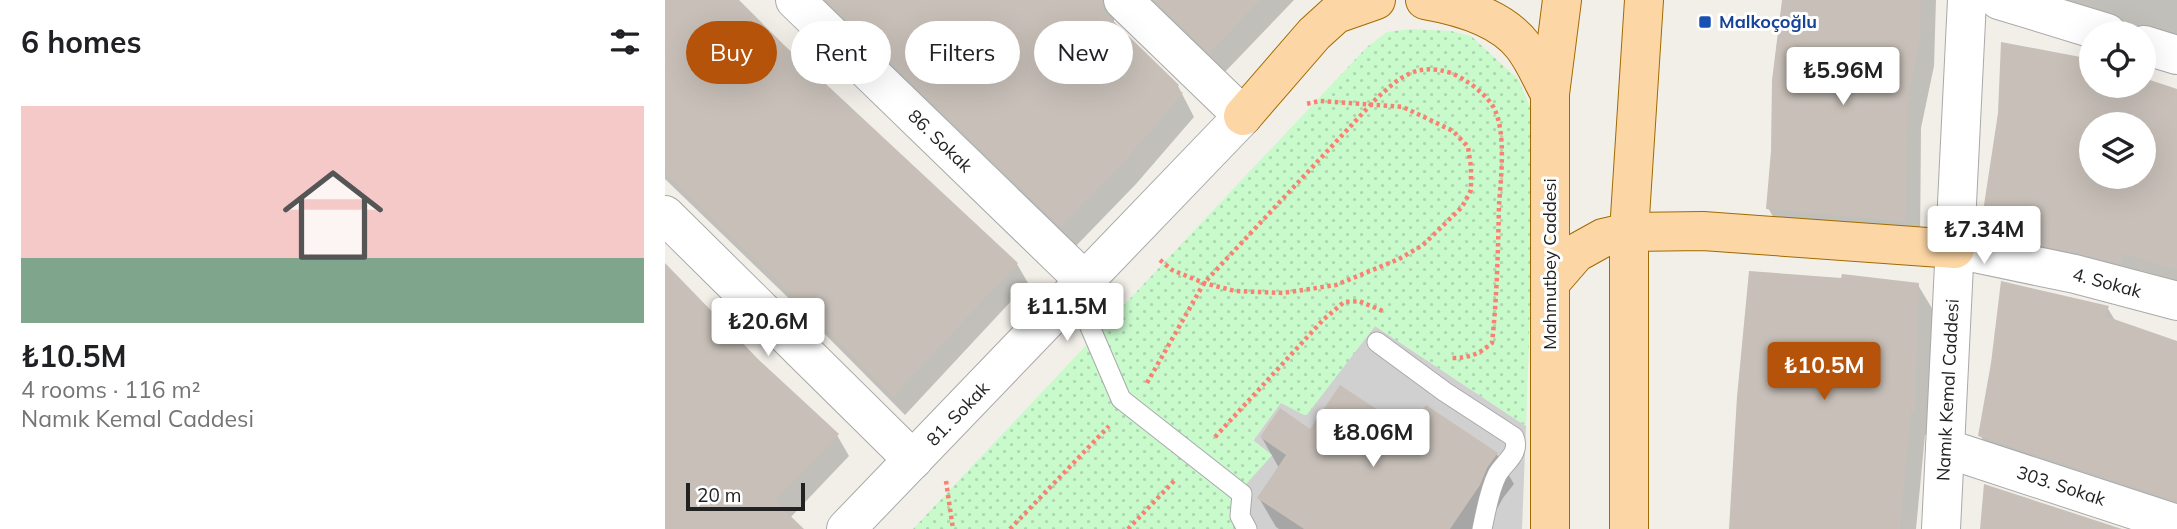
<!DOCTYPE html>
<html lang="en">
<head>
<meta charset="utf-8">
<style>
	:root { --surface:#fff; --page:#f2f2f2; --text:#202124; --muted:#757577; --line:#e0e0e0; --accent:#b45309 }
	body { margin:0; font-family:Mulish,sans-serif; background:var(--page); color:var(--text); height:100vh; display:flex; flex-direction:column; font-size:26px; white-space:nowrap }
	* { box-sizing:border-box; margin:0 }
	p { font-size:23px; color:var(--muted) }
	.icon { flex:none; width:38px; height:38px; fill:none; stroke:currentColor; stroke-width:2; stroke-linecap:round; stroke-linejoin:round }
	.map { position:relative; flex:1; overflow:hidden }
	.panel { display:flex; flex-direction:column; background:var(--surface); width:665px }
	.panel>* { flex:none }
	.hud { position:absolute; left:21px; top:21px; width:665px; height:63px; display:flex; gap:14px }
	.fabs { position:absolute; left:1414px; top:21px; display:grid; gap:14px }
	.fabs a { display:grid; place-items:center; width:77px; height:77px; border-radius:50%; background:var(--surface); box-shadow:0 7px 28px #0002; font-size:35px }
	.scale { position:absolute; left:21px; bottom:18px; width:119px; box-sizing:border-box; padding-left:7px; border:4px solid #222; border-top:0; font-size:19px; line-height:24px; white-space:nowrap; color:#222; -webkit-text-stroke:5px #fff; paint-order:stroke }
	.price { position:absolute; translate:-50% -60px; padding:0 16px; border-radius:7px; background:#fff; color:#222; font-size:23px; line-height:46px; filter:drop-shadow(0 2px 4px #0008) }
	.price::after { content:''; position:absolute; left:50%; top:42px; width:21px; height:16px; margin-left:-10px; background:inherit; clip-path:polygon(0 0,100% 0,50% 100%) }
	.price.active { background:var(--accent); color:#fff }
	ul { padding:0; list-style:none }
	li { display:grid; align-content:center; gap:14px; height:371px; padding:0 21px }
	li+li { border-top:2px solid var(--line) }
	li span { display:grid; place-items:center; height:217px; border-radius:0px; color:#555 }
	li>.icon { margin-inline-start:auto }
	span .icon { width:126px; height:126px; fill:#fffc; stroke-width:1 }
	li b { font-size:30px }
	h2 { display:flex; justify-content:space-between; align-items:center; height:84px; padding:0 21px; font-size:30px }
	.pill { padding:0 24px; border-radius:32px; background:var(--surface); box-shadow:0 7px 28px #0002; font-size:24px; line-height:63px }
	.pill.active { background:var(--accent); color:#fff }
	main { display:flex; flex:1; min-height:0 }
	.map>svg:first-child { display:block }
	.religious { fill:#d0d0d0 }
	.park { fill:url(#park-dots) }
	.shadow { fill:#0003; fill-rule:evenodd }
	.building { fill:#c7bfb8; fill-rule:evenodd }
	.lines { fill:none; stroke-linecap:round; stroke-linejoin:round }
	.service-casing { stroke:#a9a9a9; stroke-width:21 }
	.minor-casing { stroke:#a9a9a9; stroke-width:40 }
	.tertiary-casing { stroke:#a9a9a9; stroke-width:40 }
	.primary-casing { stroke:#a06b00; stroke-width:40 }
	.path { stroke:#fa8072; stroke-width:4.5; stroke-dasharray:3.5 3.5; stroke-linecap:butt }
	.service { stroke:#fff; stroke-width:19 }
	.minor { stroke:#fff; stroke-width:38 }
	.tertiary { stroke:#fff; stroke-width:38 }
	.primary { stroke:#fcd6a4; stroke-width:38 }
	.transit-dot { fill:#1a4fb4; stroke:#fff; stroke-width:2.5 }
	.labels { text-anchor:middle; stroke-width:6; stroke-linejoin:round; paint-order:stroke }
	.transit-label { font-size:18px; font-weight:bold; fill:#164399; stroke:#fff; text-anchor:start }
	.street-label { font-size:18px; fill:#222; stroke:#fff }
</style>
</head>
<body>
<main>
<section class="panel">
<h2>6 homes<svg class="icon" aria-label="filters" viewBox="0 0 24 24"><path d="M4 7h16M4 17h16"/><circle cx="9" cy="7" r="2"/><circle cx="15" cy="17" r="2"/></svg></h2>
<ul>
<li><span style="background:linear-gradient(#f6c9c9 70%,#7fa58c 0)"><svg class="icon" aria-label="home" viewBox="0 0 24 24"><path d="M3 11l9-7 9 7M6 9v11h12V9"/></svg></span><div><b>₺10.5M</b><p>4 rooms · 116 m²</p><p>Namık Kemal Caddesi</p></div></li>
</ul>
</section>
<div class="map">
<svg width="1512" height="529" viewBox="0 0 1512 529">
	<defs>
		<pattern id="park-dots" width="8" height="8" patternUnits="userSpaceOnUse" patternTransform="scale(1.75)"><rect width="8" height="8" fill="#c8facc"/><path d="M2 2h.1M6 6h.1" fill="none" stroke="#acd6af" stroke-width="1.8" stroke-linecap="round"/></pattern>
	</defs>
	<rect width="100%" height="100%" fill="#f2efe9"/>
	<polygon class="religious" points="710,326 861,426 857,529 568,529 566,500 607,455 588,441 616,402 641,415"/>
	<polygon class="park" points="746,29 786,31 806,36 853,79 866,109 871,134 861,426 710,326 641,416 616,403 588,440 607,455 567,500 568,529 248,529 702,47 722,32"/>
	<g class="shadow">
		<polygon points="0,0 69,0 352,264 363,283 240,415 137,311 0,179"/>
		<polygon points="151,0 629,0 558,74 454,8 449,19 449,24 513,86 529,117 471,184 409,248"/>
		<polygon points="1120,0 1271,0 1269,66 1256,128 1255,248 1118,234 1103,208"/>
		<polygon points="1354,0 1512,0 1512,42 1474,33 1461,33"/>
		<path d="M1337,44L1426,61V86H1479V79L1512,90V288L1331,247L1318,224L1335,113ZM1426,124H1479V177H1426Z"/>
		<polygon points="0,266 93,361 172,435 184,456 124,519 130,529 0,529"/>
		<polygon points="1253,285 1268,310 1264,436 1260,435 1251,529 1066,529"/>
		<polygon points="1442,307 1451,322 1512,343 1512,519 1328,458 1315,435"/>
		<polygon points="761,407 832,455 849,484 838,498 821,529 614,529 611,527 594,498 614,468 597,438 645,431 744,433"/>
	</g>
	<g class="building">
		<polygon points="0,0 74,0 119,45 353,263 228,397 123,291 0,173"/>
		<polygon points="161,0 437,0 437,7 443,16 514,85 511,88 518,93 459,162 396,227"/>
		<polygon points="489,0 595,0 544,53"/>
		<polygon points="1117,0 1256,0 1255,39 1242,101 1241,222 1101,209 1106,151 1107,80"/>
		<path d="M1336,42L1426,59V86H1479V78L1512,89V270L1459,254L1456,264L1341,237L1342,230L1316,225L1333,113ZM1426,124H1479V177H1426Z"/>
		<polygon points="0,263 94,360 174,434 110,501 139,529 0,529"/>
		<polygon points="1084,271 1176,278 1177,274 1254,283 1250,411 1246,410 1235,529 1064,529 1072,397"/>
		<polygon points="1336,281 1444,306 1440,316 1512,341 1512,501 1313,436 1326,363"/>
		<polygon points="675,385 743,430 761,405 833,453 822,468 815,485 785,529 639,529 592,498 621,455 595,437 615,408 645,429"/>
		<polygon points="1319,484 1457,529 1315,529"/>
	</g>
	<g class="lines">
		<g class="service-casing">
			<g id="service">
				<polyline points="410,292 456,399 577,494 575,516 582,529"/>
				<path d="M712,342L780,392L849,437C856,454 839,462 832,475C824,491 821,511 817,529"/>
			</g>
		</g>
		<g class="minor-casing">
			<g id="minor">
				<polyline points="130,0 420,281"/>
				<polyline points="458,0 578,116"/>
				<polyline points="1334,0 1442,33"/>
				<polyline points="1479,45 1512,55"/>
				<polyline points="0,215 248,460"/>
				<polyline points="1290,249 1410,274 1512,301"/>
				<polyline points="1280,448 1512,524"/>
				<polyline points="1276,529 1302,0"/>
			</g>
		</g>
		<g class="tertiary-casing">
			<polyline id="tertiary" points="181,529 578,116"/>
		</g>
		<g class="primary-casing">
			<g id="primary">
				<path d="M760,0C794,6 836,17 858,46C869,60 876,78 885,94"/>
				<polyline points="578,116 649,34 671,14 711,0"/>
				<polyline points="885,283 911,253 938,238 964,232 1038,231 1290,249"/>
				<polyline points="885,529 885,94 897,0"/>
				<polyline points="964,529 964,232 979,0"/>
			</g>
		</g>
		<g class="path">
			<polyline points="495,260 507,270 539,283 570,291 618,293 671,285 734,259 758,245 797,207 806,190 806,167 803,147 788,131 738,107 655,101 641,104"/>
			<path d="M482,383L539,283L711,99C735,77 751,62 786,73C801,79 823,95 830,110C841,135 836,178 834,205C833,251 832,297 827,343C814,354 804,358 787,358"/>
			<polyline points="550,437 658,320 679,302 694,301 720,312"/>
			<polyline points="281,481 288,529"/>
			<polyline points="345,529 444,426"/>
			<polyline points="463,529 511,479"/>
		</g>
		<use href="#service" class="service"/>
		<use href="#minor" class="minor"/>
		<use href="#tertiary" class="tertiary"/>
		<use href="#primary" class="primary"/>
	</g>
	<rect class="transit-dot" x="1033" y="15" width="14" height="14" rx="3.5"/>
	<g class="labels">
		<g class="transit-label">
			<text x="1054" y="28">Malkoçoğlu</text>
		</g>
		<g class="street-label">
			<text transform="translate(275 141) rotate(44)" y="6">86. Sokak</text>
			<text transform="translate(885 264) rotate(-90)" y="6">Mahmutbey Caddesi</text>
			<text transform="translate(1442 283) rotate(15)" y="6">4. Sokak</text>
			<text transform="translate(1283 390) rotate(-87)" y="6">Namık Kemal Caddesi</text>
			<text transform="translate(293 414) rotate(-46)" y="6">81. Sokak</text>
			<text transform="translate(1396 486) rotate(18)" y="6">303. Sokak</text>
		</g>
	</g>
</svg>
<div class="fabs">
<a><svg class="icon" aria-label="locate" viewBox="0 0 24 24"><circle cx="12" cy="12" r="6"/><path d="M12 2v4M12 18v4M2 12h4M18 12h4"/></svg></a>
<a><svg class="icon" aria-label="layers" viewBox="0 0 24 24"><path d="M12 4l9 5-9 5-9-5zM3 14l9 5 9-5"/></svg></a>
</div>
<div class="scale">20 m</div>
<b class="price" style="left:1178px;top:107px">₺5.96M</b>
<b class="price" style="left:1319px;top:266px">₺7.34M</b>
<b class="price" style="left:402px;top:343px">₺11.5M</b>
<b class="price" style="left:103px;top:358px">₺20.6M</b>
<b class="price active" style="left:1159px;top:402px">₺10.5M</b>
<b class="price" style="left:708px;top:469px">₺8.06M</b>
<div class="hud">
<a class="pill active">Buy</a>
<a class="pill">Rent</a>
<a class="pill">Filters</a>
<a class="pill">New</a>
</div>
</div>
</main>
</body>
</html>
